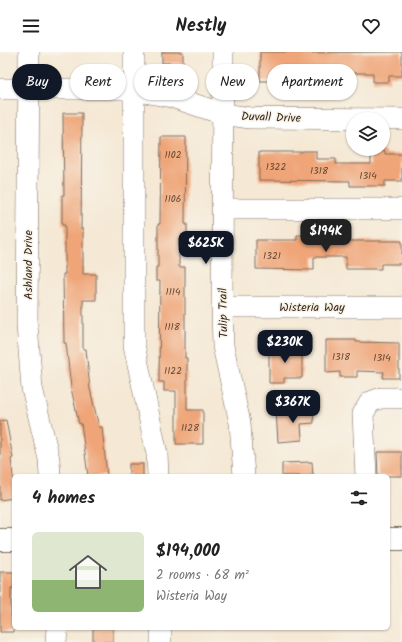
<!DOCTYPE html>
<html lang="en">
<head>
<meta charset="utf-8">
<style>
	:root { --surface:#fff; --page:#f2f2f2; --text:#222; --muted:#767676; --accent:#111827 }
	body { margin:0; font-family:Kalam,sans-serif; background:var(--page); color:var(--text); height:100vh; display:flex; flex-direction:column; font-size:15px; white-space:nowrap }
	* { box-sizing:border-box; margin:0 }
	p { font-size:13px; color:var(--muted) }
	.icon { flex:none; width:22px; height:22px; fill:none; stroke:currentColor; stroke-width:2; stroke-linecap:round; stroke-linejoin:round }
	.map { position:relative; flex:1; overflow:hidden }
	.sheet { position:absolute; left:12px; top:422px; width:378px; height:156px; display:flex; flex-direction:column; background:var(--surface); border-radius:6px; box-shadow:0 1px 3px #0004 }
	.sheet>* { flex:none }
	.top-card { position:absolute; left:12px; top:12px; width:378px; height:36px; display:flex; gap:8px }
	.buttons { position:absolute; left:346px; top:60px; display:grid; gap:8px }
	.buttons a { display:grid; place-items:center; width:44px; height:44px; border-radius:50%; background:var(--surface); box-shadow:0 1px 3px #0004; font-size:20px }
	.price { position:absolute; translate:-50% -34px; padding:0 9px; border-radius:8px; background:var(--accent); color:#fff; font-size:13px; line-height:26px; filter:drop-shadow(0 1px 2px #0008) }
	.price::after { content:''; position:absolute; left:50%; top:24px; width:12px; height:9px; margin-left:-6px; background:inherit; clip-path:polygon(0 0,100% 0,50% 100%) }
	.price.on { background:#222; color:#fff }
	ul { padding:0; list-style:none }
	li { display:flex; align-items:center; gap:12px; height:100px; padding:0 20px }
	li span { display:grid; place-items:center; flex:none; width:112px; height:80px; border-radius:6px; color:#555 }
	li>.icon { margin-inline-start:auto }
	span .icon { width:48px; height:48px; fill:#fffc; stroke-width:1 }
	li b { font-size:17px }
	h2 { display:flex; justify-content:space-between; align-items:center; height:48px; padding:0 20px; font-size:17px }
	.tag { padding:0 14px; border-radius:18px; background:var(--surface); box-shadow:0 1px 3px #0004; font-size:14px; line-height:36px }
	.tag.on { background:var(--accent); color:#fff }
	header { display:flex; justify-content:space-between; align-items:center; height:52px; padding:0 20px; background:var(--surface); font-size:18px; font-weight:700 }
	.map>svg:first-child { display:block }
	.building { fill:#efa578 }
	.lines { fill:none; stroke-linecap:round; stroke-linejoin:round }
	.minor-casing { stroke:#7c6c5e; stroke-width:22 }
	.major-casing { stroke:#7c6c5e; stroke-width:24 }
	.minor { stroke:#fff; stroke-width:21 }
	.major { stroke:#fff; stroke-width:22 }
	.labels { text-anchor:middle; stroke-width:3; stroke-linejoin:round; paint-order:stroke }
	.number-label { font-size:10px; fill:#684934 }
	.street-label { font-size:12px; fill:#3b2a1e; stroke:#f7f3e8 }
</style>
</head>
<body>
<header><svg class="icon" aria-label="menu" viewBox="0 0 24 24"><path d="M4 6h16M4 12h16M4 18h16"/></svg>Nestly<svg class="icon" aria-label="heart" viewBox="0 0 24 24"><path d="M12 20l-8-8c-3-5 5-10 8-4 3-6 11-1 8 4z"/></svg></header>
<div class="map">
<svg width="402" height="590" viewBox="0 0 402 590">
	<rect width="100%" height="100%" fill="#f7f3e8"/>
	<filter id="ink" filterUnits="userSpaceOnUse"><feTurbulence type="fractalNoise" baseFrequency=".025" numOctaves="2"/><feDisplacementMap in="SourceGraphic" scale="8" xChannelSelector="R" yChannelSelector="G"/><feConvolveMatrix kernelMatrix="1 2 1 2 8 2 1 2 1" color-interpolation-filters="sRGB"/></filter>
	<filter id="wash" filterUnits="userSpaceOnUse"><feTurbulence type="fractalNoise" baseFrequency=".012" numOctaves="4" result="noise"/><feDisplacementMap in="SourceGraphic" scale="16" xChannelSelector="R" yChannelSelector="G"/><feGaussianBlur stdDeviation="0.9" result="paint"/><feColorMatrix in="noise" values="0 0 0 0 0 0 0 0 0 0 0 0 0 0 0 0 0 1.4 0 .05"/><feComposite in="paint" operator="in"/></filter>
	<g filter="url(#wash)">
		<rect width="100%" height="100%" fill="#f5e8d4"/>
		<g id="blocks">
			<g class="building">
				<rect x="162" y="0" width="21" height="11"/>
				<polygon points="260,0 294,0 294,1 402,0 402,24 389,24 389,30 373,30 373,21 336,21 336,29 304,29 304,17 277,17 277,29 260,29"/>
				<polygon points="63,61 82,61 81,177 83,177 83,222 96,222 96,248 83,248 83,297 86,297 90,337 99,375 102,375 107,424 88,424 81,371 79,372 71,336 66,291 64,291 63,222 65,222 65,173 62,173 62,143 64,143"/>
				<polygon points="161,85 186,85 185,172 187,172 187,187 179,187 179,215 185,215 185,306 187,306 187,358 203,358 203,392 176,392 176,339 164,339 164,330 159,330 160,229 156,229 156,215 158,215 158,172 160,172"/>
				<polygon points="302,99 316,99 316,107 336,107 336,112 371,112 371,99 385,99 385,102 402,102 402,129 385,129 385,134 350,134 350,129 259,128 259,100 302,100"/>
				<polygon points="297,183 333,183 333,189 402,189 402,212 381,212 381,217 346,217 346,205 314,205 314,218 256,217 256,188 297,188"/>
				<polygon points="326,288 356,288 356,290 399,291 399,326 383,326 384,320 357,319 357,325 340,325 340,320 326,321"/>
				<polygon points="286,295 302,295 302,326 284,326 284,331 269,331 269,298 286,298"/>
				<polygon points="313,356 314,371 301,372 302,388 278,390 276,359"/>
				<polygon points="6,368 13,406 11,407 14,433 14,446 0,448 0,369"/>
				<polygon points="377,400 402,400 402,424 378,424"/>
				<polygon points="312,410 313,424 282,424 282,411"/>
				<rect x="129" y="412" width="14" height="12"/>
				<polygon points="0,520 14,520 14,536 11,536 11,564 14,564 14,580 0,580"/>
				<rect x="93" y="576" width="20" height="14"/>
			</g>
		</g>
	</g>
	<g filter="url(#ink)">
		<use href="#blocks" fill-opacity="0" stroke="#7c6c5e" stroke-width="1"/>
		<g class="lines">
			<g class="minor-casing">
				<g id="minor">
					<polyline points="29,0 27,273 32,336 49,407 50,424"/>
					<polyline points="134,0 134,293 157,402 158,424"/>
					<polyline points="223,0 222,255 223,294 240,371 244,424"/>
					<polyline points="0,37 127,37 172,45 223,62 250,66 402,67"/>
					<polyline points="223,157 402,157"/>
					<polyline points="222,255 402,255"/>
					<polyline points="366,424 363,362 370,350 381,346 402,346"/>
					<polyline points="161,576 161,590"/>
					<polyline points="56,590 57,576"/>
				</g>
			</g>
			<g class="major-casing">
				<g id="major">
					<polyline points="388,487 402,487"/>
					<polyline points="0,488 14,488"/>
				</g>
			</g>
			<use href="#minor" class="minor"/>
			<use href="#major" class="major"/>
		</g>
	</g>
	<g class="labels">
		<g class="number-label">
			<text x="173" y="106">1102</text>
			<text x="276" y="118">1322</text>
			<text x="319" y="122">1318</text>
			<text x="368" y="127">1314</text>
			<text x="173" y="150">1106</text>
			<text x="272" y="207">1321</text>
			<text x="173" y="243">1114</text>
			<text x="172" y="278">1118</text>
			<text x="341" y="308">1318</text>
			<text x="382" y="309">1314</text>
			<text x="173" y="322">1122</text>
			<text x="190" y="379">1128</text>
		</g>
		<g class="street-label">
			<text transform="translate(271 65) rotate(2)" y="4">Duvall Drive</text>
			<text transform="translate(28 213) rotate(-90)" y="4">Ashland Drive</text>
			<text x="312" y="259">Wisteria Way</text>
			<text transform="translate(223 261) rotate(-91)" y="4">Tulip Trail</text>
		</g>
	</g>
</svg>
<div class="buttons">
<a><svg class="icon" aria-label="layers" viewBox="0 0 24 24"><path d="M12 4l9 5-9 5-9-5zM3 14l9 5 9-5"/></svg></a>
</div>
<b class="price on" style="left:326px;top:201px">$194K</b>
<b class="price" style="left:206px;top:213px">$625K</b>
<b class="price" style="left:285px;top:312px">$230K</b>
<b class="price" style="left:293px;top:372px">$367K</b>
<div class="top-card">
<a class="tag on">Buy</a>
<a class="tag">Rent</a>
<a class="tag">Filters</a>
<a class="tag">New</a>
<a class="tag">Apartment</a>
</div>
<section class="sheet">
<h2>4 homes<svg class="icon" aria-label="filters" viewBox="0 0 24 24"><path d="M4 7h16M4 17h16"/><circle cx="9" cy="7" r="2"/><circle cx="15" cy="17" r="2"/></svg></h2>
<ul>
<li><span style="background:linear-gradient(#dfe7d0 60%,#8fb573 0)"><svg class="icon" aria-label="home" viewBox="0 0 24 24"><path d="M3 11l9-7 9 7M6 9v11h12V9"/></svg></span><div><b>$194,000</b><p>2 rooms · 68 m²</p><p>Wisteria Way</p></div></li>
</ul>
</section>
</div>
</body>
</html>
